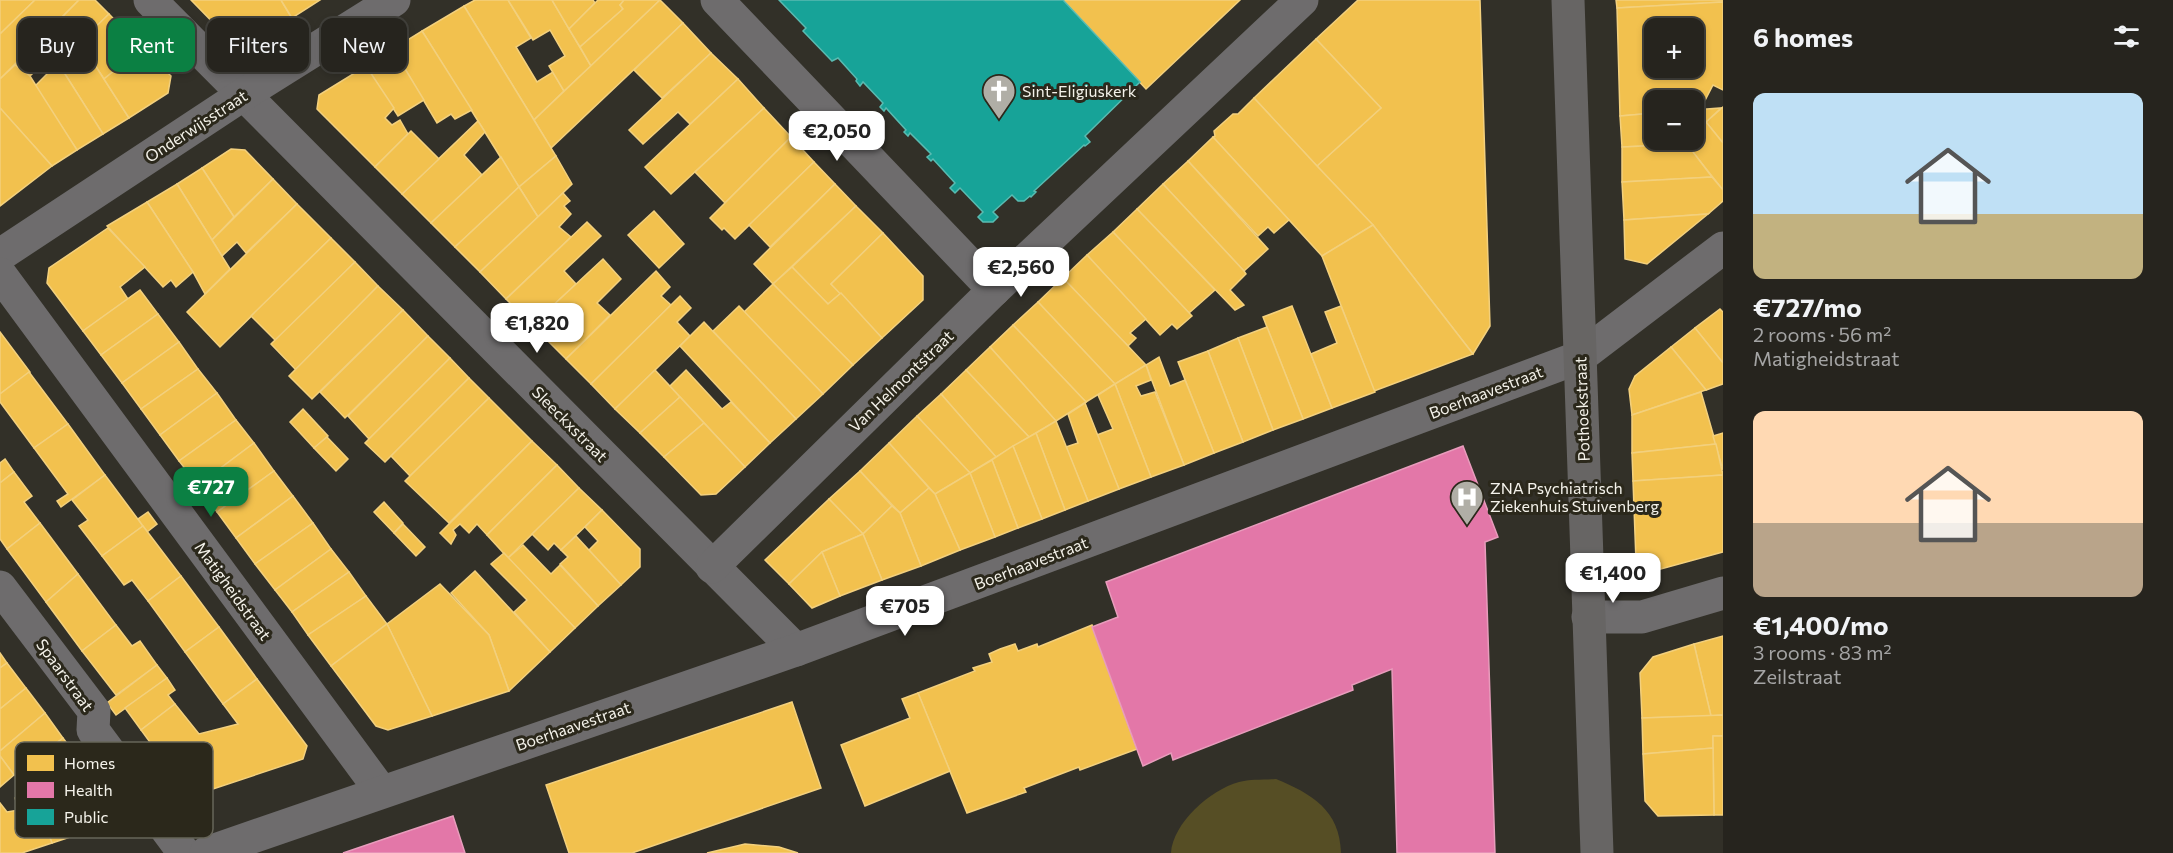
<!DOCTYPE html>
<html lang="en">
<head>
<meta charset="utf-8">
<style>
	:root { --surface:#26241e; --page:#32302b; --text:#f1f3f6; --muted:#a4a4a4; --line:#42413c; --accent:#0b8043 }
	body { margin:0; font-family:Commissioner,sans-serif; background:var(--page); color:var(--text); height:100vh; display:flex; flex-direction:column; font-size:22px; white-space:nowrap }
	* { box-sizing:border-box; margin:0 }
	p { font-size:20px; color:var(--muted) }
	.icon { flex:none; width:33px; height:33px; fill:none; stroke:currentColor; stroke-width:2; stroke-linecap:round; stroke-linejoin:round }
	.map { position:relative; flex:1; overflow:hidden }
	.side { display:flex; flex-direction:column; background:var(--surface); width:450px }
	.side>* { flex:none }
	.hud { position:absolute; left:18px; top:18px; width:570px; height:54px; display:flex; gap:12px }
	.buttons { position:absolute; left:1644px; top:18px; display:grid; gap:12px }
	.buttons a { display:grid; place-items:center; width:60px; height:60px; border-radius:12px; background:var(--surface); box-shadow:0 3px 9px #0003,0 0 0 2px var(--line); font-size:30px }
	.price { position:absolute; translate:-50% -51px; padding:0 14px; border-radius:12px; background:#fff; color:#222; font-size:20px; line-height:39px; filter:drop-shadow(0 2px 3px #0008) }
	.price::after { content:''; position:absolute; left:50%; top:36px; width:18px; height:14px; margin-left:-9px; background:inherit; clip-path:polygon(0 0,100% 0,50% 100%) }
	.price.active { background:var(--accent); color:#fff }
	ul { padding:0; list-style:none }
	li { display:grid; align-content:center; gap:12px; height:318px; padding:0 30px }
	li span { display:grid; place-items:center; height:186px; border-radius:12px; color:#555 }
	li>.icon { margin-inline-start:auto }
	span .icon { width:108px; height:108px; fill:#fffc; stroke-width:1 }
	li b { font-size:26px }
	h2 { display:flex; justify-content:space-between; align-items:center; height:72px; padding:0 30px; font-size:26px }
	.pill { padding:0 21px; border-radius:12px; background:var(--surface); box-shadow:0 3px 9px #0003,0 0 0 2px var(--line); font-size:21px; line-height:54px }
	.pill.active { background:var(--accent); color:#fff }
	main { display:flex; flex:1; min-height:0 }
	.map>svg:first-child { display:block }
	.green { fill:#564e25 }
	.homes { fill:#f2c14e; stroke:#f3d07d; stroke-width:1.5; fill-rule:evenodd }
	.health { fill:#e377a8; stroke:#e89cbc; stroke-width:1.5 }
	.public { fill:#17a398; stroke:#59bbb1; stroke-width:1.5 }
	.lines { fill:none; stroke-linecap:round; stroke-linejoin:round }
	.street { stroke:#6e6c6d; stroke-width:33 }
	.secondary { stroke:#676564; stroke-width:33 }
	.labels { text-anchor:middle; stroke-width:6; stroke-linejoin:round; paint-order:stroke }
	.poi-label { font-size:16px; fill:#f4f2ea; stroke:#2b281b; text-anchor:start }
	.street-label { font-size:16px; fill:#f4f2ea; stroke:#2b281b }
	.key { fill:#2b281b; stroke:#676559; stroke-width:1.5 }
	.key-label { font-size:16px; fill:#f4f2ea }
</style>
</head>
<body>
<main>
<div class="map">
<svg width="1723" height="853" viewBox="0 0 1723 853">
	<rect width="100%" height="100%" fill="#323028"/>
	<path class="green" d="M1276,779C1312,794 1340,810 1341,853H1171C1173,823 1210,790 1239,782C1250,779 1264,780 1276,779Z"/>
	<g class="homes">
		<polygon points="0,0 35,0 0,34"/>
		<polygon points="35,0 79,0 0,79 0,34"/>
		<polygon points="79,0 95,0 109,14 70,52 62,44 30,76 15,65"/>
		<polygon points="191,0 281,0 291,17 248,44 233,43"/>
		<polygon points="281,0 320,0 292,18"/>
		<polygon points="475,0 508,0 531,38 516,47 537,82 553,72 564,91 534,120 464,6"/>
		<polygon points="508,0 552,0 591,66 564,91 549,66 565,56 550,30 533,40"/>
		<polygon points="552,0 593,0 595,3 569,29"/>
		<polygon points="598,0 624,0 620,5 623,9 580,47 569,29"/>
		<polygon points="624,0 660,0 591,66 580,47 623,9 620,5"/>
		<polygon points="660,0 683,23 551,148 534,120"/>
		<polygon points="1063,0 1240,0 1146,89"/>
		<polygon points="1358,0 1480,0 1490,326 1473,354 1373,225 1317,166 1381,108 1316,39"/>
		<polygon points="1616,0 1723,0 1723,2 1617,8"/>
		<path d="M1723,2V90L1713,85L1700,110H1694V100H1654V113L1620,116L1617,8ZM1654,28H1694V68H1654Z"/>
		<polygon points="464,6 556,156 519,187 422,31"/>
		<polygon points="109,14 146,52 122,69 120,66 104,79 80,42"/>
		<polygon points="683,23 711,53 662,98 634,70"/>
		<polygon points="422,31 472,110 455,119 451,114 437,123 393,49"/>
		<polygon points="1316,39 1381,108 1317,166 1254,98"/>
		<polygon points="80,42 129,118 103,134 58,63"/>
		<polygon points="393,49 424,100 398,116 366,66"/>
		<polygon points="146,52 171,76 168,93 129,118 104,79 120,66 122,69"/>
		<polygon points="711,53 738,79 690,124 678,112 643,144 629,130"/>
		<polygon points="58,63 103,134 77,150 35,86"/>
		<polygon points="15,65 30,76 77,150 52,166 0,108 0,79"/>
		<polygon points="366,66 394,108 385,118 392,125 400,120 408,134 375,167 317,109 319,95"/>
		<polygon points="738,79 764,108 671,194 645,167"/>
		<polygon points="1254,98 1317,166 1373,225 1322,256 1213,137 1215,136 1214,131 1233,114 1238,114"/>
		<polygon points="1723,107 1723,143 1706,122"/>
		<polygon points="0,108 52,166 0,206"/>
		<polygon points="764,108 791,137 725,203 695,172"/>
		<polygon points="1721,108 1706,122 1694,133 1694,110"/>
		<polygon points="1654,113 1654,140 1686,140 1684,141 1687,144 1622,147 1620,116"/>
		<polygon points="478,121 485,132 464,155 482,175 431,223 402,194"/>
		<polygon points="1706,122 1723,143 1723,190 1684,141 1694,140 1694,133"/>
		<polygon points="411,131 439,159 402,194 375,167"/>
		<polygon points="791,137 814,162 735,239 724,228 722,230 710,218"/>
		<polygon points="1213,137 1289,220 1274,233 1268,227 1258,236 1188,161"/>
		<polygon points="1687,144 1712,177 1622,182 1622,147"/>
		<polygon points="231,149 245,150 273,179 234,217 202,168"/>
		<polygon points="556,156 572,184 538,217 519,187"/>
		<polygon points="501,157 519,187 455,247 431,223"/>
		<polygon points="1188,161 1268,249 1244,271 1163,184"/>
		<polygon points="814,162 835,184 770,247 749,225"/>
		<polygon points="202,168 234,217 212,240 177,184"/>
		<polygon points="1712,177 1723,190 1723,201 1708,214 1624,220 1622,182"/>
		<polygon points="273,179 297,204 246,253 237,242 222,256 212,240"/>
		<polygon points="177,184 230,269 205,294 193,272 147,202"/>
		<polygon points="835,184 856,206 773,284 754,264"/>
		<polygon points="1163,184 1244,271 1246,274 1230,290 1244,305 1235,310 1137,209"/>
		<polygon points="519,187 538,217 480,272 455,247"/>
		<polygon points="563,193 570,201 564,206 571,214 559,227 571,237 506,299 480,272"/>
		<polygon points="147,202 193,272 176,287 171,280 163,287 107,226"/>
		<polygon points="297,204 331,238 220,347 187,312"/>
		<polygon points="856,206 883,233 831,284 841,293 828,304 792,267"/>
		<polygon points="1137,209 1215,290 1189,313 1113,232"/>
		<polygon points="654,211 684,244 659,268 628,235"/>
		<polygon points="1708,214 1647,264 1625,259 1624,220"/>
		<polygon points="587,222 601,236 564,271 576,284 532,325 506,299"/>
		<polygon points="1373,225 1473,354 1374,391 1322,256"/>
		<polygon points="108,228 145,267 120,287 128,299 83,331 47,283 49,268"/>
		<polygon points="1113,232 1192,316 1177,329 1172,324 1160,335 1087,255"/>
		<polygon points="883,233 923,276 923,300 882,338 831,284"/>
		<polygon points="331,238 355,262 276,341 251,316"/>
		<polygon points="1087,255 1146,319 1130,333 1136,338 1128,346 1063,278"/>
		<polygon points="603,259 621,279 597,303 610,315 566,359 532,325"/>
		<polygon points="355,262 378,286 296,370 271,344"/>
		<polygon points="792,267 828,304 841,293 882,338 853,365 773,284"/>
		<polygon points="656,271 670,287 661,296 671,305 591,384 566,359"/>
		<polygon points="1063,278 1128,346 1146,365 1115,384 1038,302"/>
		<polygon points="773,284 853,365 823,394 744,312"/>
		<polygon points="378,286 403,310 312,399 289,376"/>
		<polygon points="140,290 158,314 101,355 83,331"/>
		<polygon points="680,296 691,308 677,322 690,336 615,409 591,384"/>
		<polygon points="1038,302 1115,384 1086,402 1013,325"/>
		<polygon points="739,306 823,394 796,419 713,331"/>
		<polygon points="1292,306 1332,408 1303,419 1263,317"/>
		<polygon points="1341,306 1375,392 1332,408 1311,354 1337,343 1325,312"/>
		<polygon points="1720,309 1723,312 1723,363 1695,328"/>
		<polygon points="403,310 428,336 345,418 320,392"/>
		<polygon points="158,314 179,342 122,383 101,355"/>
		<polygon points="704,322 796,419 770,443 680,346"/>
		<polygon points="1013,325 1086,402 1056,421 990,347"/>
		<polygon points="1267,327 1303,419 1273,430 1238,338"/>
		<polygon points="1695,328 1723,363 1723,384 1706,390 1671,347"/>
		<polygon points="0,332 30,372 0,394"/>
		<polygon points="428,336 450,358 369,439 348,416"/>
		<polygon points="1238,338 1273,430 1243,442 1208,351"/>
		<polygon points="179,342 198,369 141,409 122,383"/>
		<polygon points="990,347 1056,421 1029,437 966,370"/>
		<polygon points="1671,347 1706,390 1632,415 1629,389 1635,376"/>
		<polygon points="1208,351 1243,442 1214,453 1178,362"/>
		<polygon points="1159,357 1170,386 1185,380 1214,453 1184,465 1146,365"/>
		<polygon points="450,358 469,378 385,462 365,443"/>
		<polygon points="1146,365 1151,380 1136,386 1141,396 1155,392 1184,465 1151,477 1115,384"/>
		<polygon points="198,369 217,393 160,435 141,409"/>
		<polygon points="655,370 680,397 640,433 615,409"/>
		<polygon points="686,370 722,409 731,402 770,443 745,467 670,386"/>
		<polygon points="966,370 1029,437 996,457 941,394"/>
		<polygon points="29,372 68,424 34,448 0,402 0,394"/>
		<polygon points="469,378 489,398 410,476 391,456"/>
		<polygon points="1115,384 1151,477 1119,489 1097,435 1113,429 1098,395"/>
		<polygon points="1701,392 1716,444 1632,453 1632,415"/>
		<polygon points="217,393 236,420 179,461 160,435"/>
		<polygon points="941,394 996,457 970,473 917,416"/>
		<polygon points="680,397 704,423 664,457 640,433"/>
		<polygon points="489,398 532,441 449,523 405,481"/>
		<polygon points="1085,403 1119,489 1088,501 1066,447 1078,443 1068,414"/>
		<polygon points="303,409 328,436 314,448 290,422"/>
		<polygon points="917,416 970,473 935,494 889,443"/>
		<polygon points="236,420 254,443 198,485 179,461"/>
		<polygon points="1056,421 1088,501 1065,510 1036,433"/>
		<polygon points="704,423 745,467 716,494 701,495 664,457"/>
		<polygon points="68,424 105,475 61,507 57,501 68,494 34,448"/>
		<polygon points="1036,433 1065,510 1042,519 1013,446"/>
		<polygon points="1723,433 1723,470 1713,436"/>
		<polygon points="327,437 348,459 336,471 314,448"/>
		<polygon points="532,441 557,465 487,535 477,524 469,533 460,524 453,530 456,535 451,544 440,533"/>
		<polygon points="254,443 274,471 217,512 198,485"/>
		<polygon points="889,443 929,488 900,513 860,471"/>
		<polygon points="1716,444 1723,475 1633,481 1632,453"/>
		<polygon points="1013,446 1042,519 1018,528 992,460"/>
		<polygon points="5,459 14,472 0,483 0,463"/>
		<polygon points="992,460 1018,528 995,537 970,473"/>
		<polygon points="557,465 579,488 508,558 487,535"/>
		<polygon points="274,471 293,496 236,538 217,512"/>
		<polygon points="860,471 892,506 863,534 829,499"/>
		<polygon points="14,472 32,496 24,502 40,523 7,549 0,539 0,483"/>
		<polygon points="970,473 995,537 960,550 935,494"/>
		<polygon points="105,475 143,526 102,556 79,526 88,520 72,500"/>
		<polygon points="1723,475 1723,552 1650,572 1636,561 1633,481"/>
		<polygon points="579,488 602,510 561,550 554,543 548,550 532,534"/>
		<polygon points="929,488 935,494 960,550 921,566 900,513"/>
		<polygon points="293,496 313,523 255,564 236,538"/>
		<polygon points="829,499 863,534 822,552 789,584 765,560"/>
		<polygon points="384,502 403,523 394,533 374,512"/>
		<polygon points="892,506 900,513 921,566 882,580 863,534"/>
		<polygon points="602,510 640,549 640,567 621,585 589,550 598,541 585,527"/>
		<polygon points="148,512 157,524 147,532 138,519"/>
		<polygon points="40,523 78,574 46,602 7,549"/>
		<polygon points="313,523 331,549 275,590 255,564"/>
		<polygon points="403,524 425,547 416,556 394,533"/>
		<polygon points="143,526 181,576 148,601 132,580 124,585 102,556"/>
		<polygon points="863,534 882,580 840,596 822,552"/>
		<polygon points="576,536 621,585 598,606 560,564 568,557 561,550"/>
		<polygon points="523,545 551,574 560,565 598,606 575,628 508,558"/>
		<polygon points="331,549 349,572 292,612 275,590"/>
		<polygon points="822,552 840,596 812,608 789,584"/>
		<polygon points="504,553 575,628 550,652 514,612 527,600 491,564"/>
		<polygon points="475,571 550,652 509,691 489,635 451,593"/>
		<polygon points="349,572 366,596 308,635 292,612"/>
		<polygon points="78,574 116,625 82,651 46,602"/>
		<polygon points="181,576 219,627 185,652 148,601"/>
		<polygon points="440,584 489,635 509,691 432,716 387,624"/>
		<polygon points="366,596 387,624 331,666 308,635"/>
		<polygon points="387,624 432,716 388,730 376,726 331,666"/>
		<polygon points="116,625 132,646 140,641 157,665 116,695 82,651"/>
		<polygon points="1092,625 1137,749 1080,770 1079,767 1024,788 1026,792 967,813 918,693 975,671 973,668 992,662 989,654 1000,649 1015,644 1018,651 1037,644 1038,647"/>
		<polygon points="219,627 257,679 223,704 185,652"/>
		<polygon points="1723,636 1723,715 1711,716 1694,644"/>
		<polygon points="1694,644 1711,716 1642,718 1640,673 1653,657"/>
		<polygon points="0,653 7,663 0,668"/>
		<polygon points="7,663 26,688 0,709 0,668"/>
		<polygon points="157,665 167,678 116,715 107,703"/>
		<polygon points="167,678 175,690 168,695 175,704 141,730 125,708"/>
		<polygon points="257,679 307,746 303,759 198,794 185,790 141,730 175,704 199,734 238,724 223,704"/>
		<polygon points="26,688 45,713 0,751 0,709"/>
		<polygon points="918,693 950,771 865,806 841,745 910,718 902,699"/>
		<polygon points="792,702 821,788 632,853 569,853 546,785"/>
		<polygon points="45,713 63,738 14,775 0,756 0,751"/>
		<polygon points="1723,715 1723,736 1713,736 1713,748 1643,754 1642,718"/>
		<polygon points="1713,736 1723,736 1723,815 1714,815"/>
		<polygon points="63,738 100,788 69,797 54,775 39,785 26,767"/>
		<polygon points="1713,748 1714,815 1658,816 1645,801 1643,754"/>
		<polygon points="0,756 14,775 0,787"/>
		<polygon points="48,787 53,801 100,788 117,810 113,823 52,843 32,792"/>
		<polygon points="32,792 52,843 22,853 0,853 0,803 7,812 19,810 15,798"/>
		<polygon points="745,844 779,847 798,853 707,853"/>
	</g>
	<g class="health">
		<polygon points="1463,446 1498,537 1485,542 1495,853 1397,853 1392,669 1352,685 1353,690 1173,760 1171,753 1143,766 1092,627 1118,617 1106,582"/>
		<polygon points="453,816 465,853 343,853 393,836"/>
	</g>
	<polygon class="public" points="779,0 1063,0 1140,82 1085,136 1090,142 1085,146 1084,145 1034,191 1036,192 1031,197 1030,196 1024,201 1018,201 1012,195 993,212 998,217 993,222 983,222 978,217 983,212 960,188 955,193 950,188 955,183 933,159 931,161 927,157 931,154 910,133 908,136 904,132 906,130 886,108 884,111 880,107 883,103 863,82 860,86 856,81 857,79 838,58 832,61 830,59 803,31 806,28"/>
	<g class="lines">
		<g class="street">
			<polyline points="150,0 796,650"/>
			<polyline points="717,0 994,290"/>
			<polyline points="0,255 244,94 394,0"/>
			<polyline points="0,274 381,791"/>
			<polyline points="712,567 994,290 1302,0"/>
			<polyline points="0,587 94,711 93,730 184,853"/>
			<polyline points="1588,617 1642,617 1723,593"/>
			<polyline points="206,853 796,650 1580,357 1723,248"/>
		</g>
		<polyline class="secondary" points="1568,0 1597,853"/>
	</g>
	<defs>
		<g id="church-pin" transform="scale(1.725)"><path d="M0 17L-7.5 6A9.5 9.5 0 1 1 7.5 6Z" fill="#b0aea6" stroke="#2b281b"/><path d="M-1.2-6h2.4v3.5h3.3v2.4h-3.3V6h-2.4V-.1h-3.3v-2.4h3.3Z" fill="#fff"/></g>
		<g id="hospital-pin" transform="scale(1.725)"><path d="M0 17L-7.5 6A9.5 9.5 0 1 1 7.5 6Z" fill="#b0aea6" stroke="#2b281b"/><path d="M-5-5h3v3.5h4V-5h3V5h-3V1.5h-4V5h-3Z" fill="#fff"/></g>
	</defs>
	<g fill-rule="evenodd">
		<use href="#church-pin" x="999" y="91"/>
		<use href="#hospital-pin" x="1467" y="497"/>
	</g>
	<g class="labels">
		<g class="poi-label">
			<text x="1022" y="97">Sint-Eligiuskerk</text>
			<text x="1490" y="494">ZNA Psychiatrisch<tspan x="1490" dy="18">Ziekenhuis Stuivenberg</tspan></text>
		</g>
		<g class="street-label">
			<text transform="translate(196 126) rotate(-33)" y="6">Onderwijsstraat</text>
			<text transform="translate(901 381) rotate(-44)" y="6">Van Helmontstraat</text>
			<text transform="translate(1486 392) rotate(-21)" y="6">Boerhaavestraat</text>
			<text transform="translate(1582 409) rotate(-92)" y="6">Pothoekstraat</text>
			<text transform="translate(570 424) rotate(45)" y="6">Sleeckxstraat</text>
			<text transform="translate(1031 563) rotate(-21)" y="6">Boerhaavestraat</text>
			<text transform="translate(233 591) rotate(54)" y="6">Matigheidstraat</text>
			<text transform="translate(65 675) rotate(54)" y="6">Spaarstraat</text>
			<text transform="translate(573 726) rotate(-19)" y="6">Boerhaavestraat</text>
		</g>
	</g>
	<rect x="15" y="742" width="198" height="96" rx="9" class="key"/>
	<rect x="27" y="755" width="27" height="16" fill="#f2c14e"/>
	<rect x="27" y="782" width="27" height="16" fill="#e377a8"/>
	<rect x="27" y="809" width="27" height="16" fill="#17a398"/>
	<g class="key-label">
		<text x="64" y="769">Homes</text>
		<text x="64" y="796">Health</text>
		<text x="64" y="823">Public</text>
	</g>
</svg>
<div class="buttons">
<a>+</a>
<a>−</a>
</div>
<b class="price" style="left:837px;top:162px">€2,050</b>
<b class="price" style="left:1021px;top:298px">€2,560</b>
<b class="price" style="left:537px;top:354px">€1,820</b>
<b class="price active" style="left:211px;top:518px">€727</b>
<b class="price" style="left:1613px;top:604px">€1,400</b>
<b class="price" style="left:905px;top:637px">€705</b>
<div class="hud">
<a class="pill">Buy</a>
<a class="pill active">Rent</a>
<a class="pill">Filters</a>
<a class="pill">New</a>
</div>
</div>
<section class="side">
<h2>6 homes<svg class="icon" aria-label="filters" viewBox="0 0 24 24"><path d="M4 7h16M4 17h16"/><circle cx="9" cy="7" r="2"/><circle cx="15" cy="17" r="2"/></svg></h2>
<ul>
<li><span style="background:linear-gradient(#bfe0f5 65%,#c2b280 0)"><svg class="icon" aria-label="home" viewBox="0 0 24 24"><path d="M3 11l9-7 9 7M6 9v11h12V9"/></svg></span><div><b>€727/mo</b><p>2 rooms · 56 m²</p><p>Matigheidstraat</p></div></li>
<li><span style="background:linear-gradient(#ffd9b3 60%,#b9a48a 0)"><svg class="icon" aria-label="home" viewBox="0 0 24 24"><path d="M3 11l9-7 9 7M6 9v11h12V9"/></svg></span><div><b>€1,400/mo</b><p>3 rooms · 83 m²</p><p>Zeilstraat</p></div></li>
</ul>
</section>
</main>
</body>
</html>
